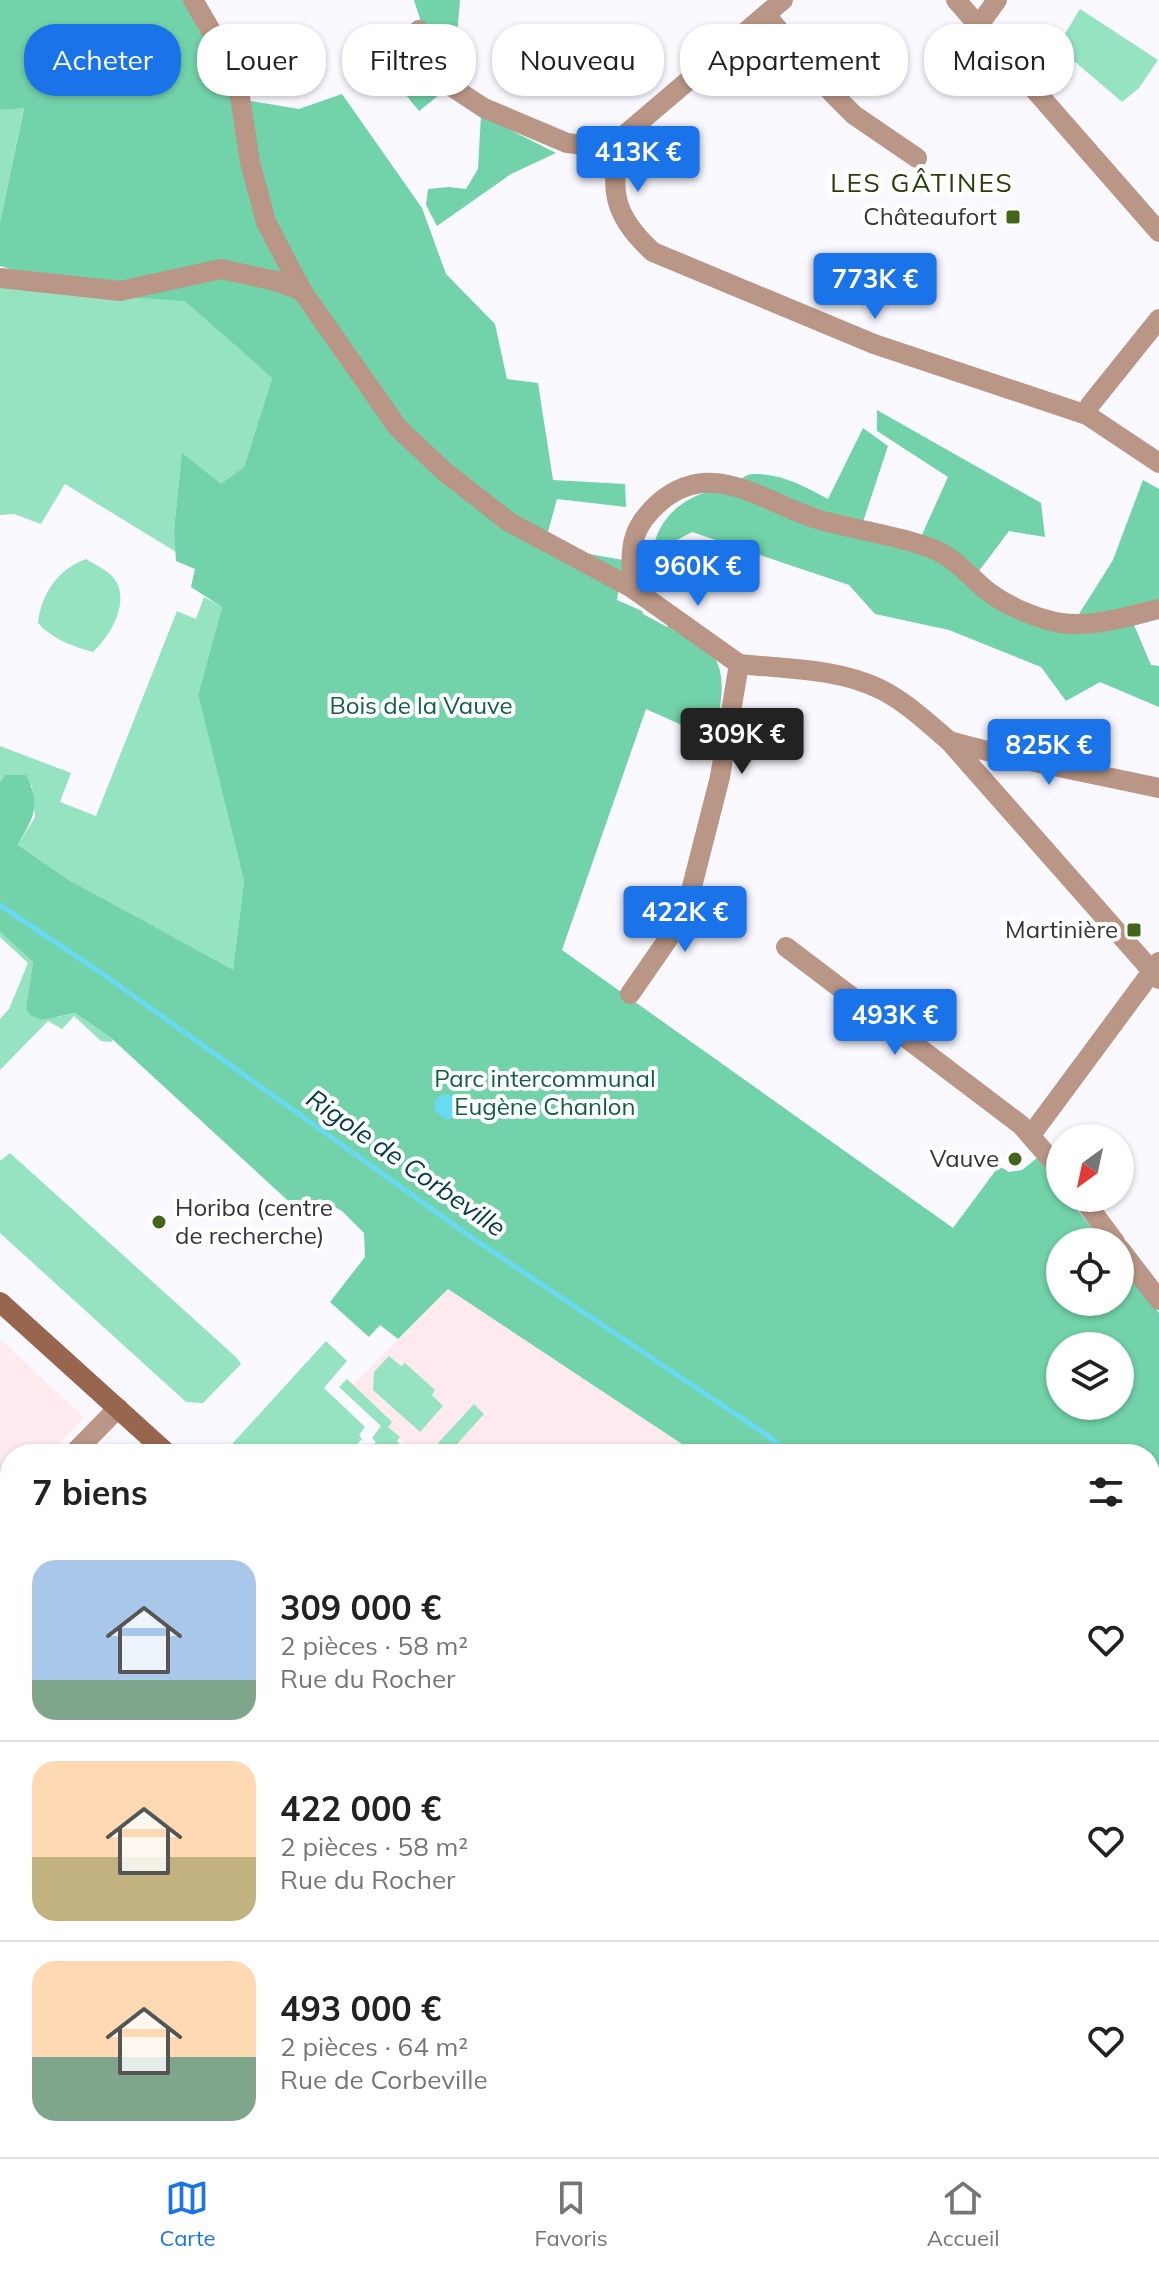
<!DOCTYPE html>
<html lang="fr">
<head>
<meta charset="utf-8">
<style>
	:root { --surface:#fff; --page:#f2f2f2; --text:#222; --muted:#767676; --line:#e0e0e0; --accent:#1a73e8 }
	body { margin:0; font-family:Mulish,sans-serif; background:var(--page); color:var(--text); height:100vh; display:flex; flex-direction:column; font-size:30px; white-space:nowrap }
	* { box-sizing:border-box; margin:0 }
	p { font-size:26px; color:var(--muted) }
	.icon { flex:none; width:44px; height:44px; fill:none; stroke:currentColor; stroke-width:2; stroke-linecap:round; stroke-linejoin:round }
	.map { position:relative; flex:1; overflow:hidden }
	.details { position:absolute; left:0px; top:1444px; width:1160px; height:714px; display:flex; flex-direction:column; background:var(--surface); border-radius:32px 32px 0 0; box-shadow:0 2px 6px #0004 }
	.details>* { flex:none }
	.top-card { position:absolute; left:24px; top:24px; width:1112px; height:72px; display:flex; gap:16px }
	.needle { width:52px; rotate:213deg }
	.controls { position:absolute; left:1046px; top:1124px; display:grid; gap:16px }
	.controls a { display:grid; place-items:center; width:88px; height:88px; border-radius:50%; background:var(--surface); box-shadow:0 2px 6px #0004; font-size:40px }
	.price { position:absolute; translate:-50% -68px; padding:0 18px; border-radius:8px; background:var(--accent); color:#fff; font-size:26px; line-height:52px; filter:drop-shadow(0 2px 4px #0008) }
	.price::after { content:''; position:absolute; left:50%; top:48px; width:24px; height:18px; margin-left:-12px; background:inherit; clip-path:polygon(0 0,100% 0,50% 100%) }
	.price.on { background:#222; color:#fff }
	ul { padding:0; list-style:none }
	li { display:flex; align-items:center; gap:24px; height:200px; padding:0 32px }
	li+li { border-top:2px solid var(--line) }
	li span { display:grid; place-items:center; flex:none; width:224px; height:160px; border-radius:24px; color:#555 }
	li>.icon { margin-inline-start:auto }
	span .icon { width:96px; height:96px; fill:#fffc; stroke-width:1 }
	li b { font-size:34px }
	h2 { display:flex; justify-content:space-between; align-items:center; height:96px; padding:0 32px; font-size:34px }
	.tag { padding:0 28px; border-radius:32px; background:var(--surface); box-shadow:0 2px 6px #0004; font-size:28px; line-height:72px }
	.tag.on { background:var(--accent); color:#fff }
	.dock { display:flex; justify-content:space-around; align-items:center; height:112px; border-top:2px solid var(--line); background:var(--surface); font-size:22px; color:var(--muted) }
	.dock a { display:grid; justify-items:center; gap:4px }
	.dock .on { color:var(--accent) }
	.map>svg:first-child { display:block }
	.education { fill:#ffeaef }
	.green { fill:#95e3c0 }
	.forest { fill:#72d2a9; fill-rule:evenodd }
	.sand { fill:#faf0cb }
	.water { fill:#69daf4 }
	.lines { fill:none; stroke-linecap:round; stroke-linejoin:round }
	.stream { stroke:#69daf4; stroke-width:5 }
	.pedestrian { stroke:#b99685; stroke-width:14 }
	.minor { stroke:#b99685; stroke-width:20 }
	.tertiary { stroke:#b99685; stroke-width:20 }
	.secondary { stroke:#98654e; stroke-width:20 }
	.poi-dot { fill:#446419; stroke:#fff; stroke-width:3 }
	.labels { text-anchor:middle; stroke-width:8; stroke-linejoin:round; paint-order:stroke }
	.poi-label { font-size:24px; fill:#36343f; stroke:#fff; text-anchor:end }
	.park-label { font-size:24px; fill:#135e44; stroke:#fff }
	.neighbourhood-label { font-size:26px; letter-spacing:2px; fill:#293e0b; stroke:#fff }
	.water-label { font-size:26px; font-style:italic; fill:#053c47; stroke:#fff }
</style>
</head>
<body>
<div class="map">
<svg width="1159" height="2157" viewBox="0 0 1159 2157">
	<rect width="100%" height="100%" fill="#faf9ff"/>
	<g class="education">
		<polygon points="448,1288 697,1454 398,1454 406,1445 350,1388"/>
		<polygon points="0,1339 84,1417 50,1454 10,1454 10,1498 0,1509"/>
		<polygon points="310,2148 757,2148 782,2157 302,2157"/>
	</g>
	<g class="green">
		<polygon points="1080,9 1158,60 1139,88 1122,102 1060,49 1060,42"/>
		<polygon points="24,107 0,222 0,110"/>
		<polygon points="0,286 185,300 272,378 244,467 221,485 182,454 174,529 176,552 65,484 41,524 14,514 0,515"/>
		<path d="M86,559C94,564 107,570 113,577C132,600 111,635 93,652C74,647 52,639 38,623C41,594 58,569 86,559Z"/>
		<polygon points="204,597 222,607 198,695 244,881 233,971 69,880 18,845 35,817 32,786 5,775 0,782 0,746 71,773 60,802 96,816 177,611 196,619"/>
		<polygon points="0,932 33,962 26,1008 58,1017 75,1013 110,1037 113,1040 111,1042 101,1041 74,1016 62,1029 48,1021 0,1070 0,1019 9,1009 28,963 0,937"/>
		<polygon points="10,1153 237,1358 241,1364 203,1403 186,1402 0,1233 0,1161"/>
		<polygon points="326,1341 347,1361 324,1388 365,1427 359,1435 362,1439 352,1450 355,1454 223,1454"/>
		<polygon points="389,1356 401,1366 405,1363 435,1390 432,1395 443,1406 420,1432 373,1390 374,1372"/>
		<polygon points="347,1379 392,1422 388,1427 400,1437 397,1441 400,1444 395,1454 365,1453 376,1442 372,1438 381,1426 339,1387"/>
		<polygon points="474,1404 484,1414 448,1454 428,1454"/>
		<polygon points="1150,2125 1159,2134 1158,2157 1118,2157 1126,2148 1150,2148"/>
		<polygon points="544,2148 737,2148 761,2157 536,2157"/>
	</g>
	<g class="forest">
		<path d="M0,0H187L234,98L299,109L342,94L422,208L446,274L495,324L507,379L538,383L553,480L625,484L626,507L557,499L548,532L572,551L623,560L617,600L642,611L643,614L667,627L671,624C684,633 702,642 712,654C730,676 718,715 715,740L646,709L562,950L953,1228L999,1166L1009,1172L1022,1170L1037,1158L1060,1187V1198H1068L1103,1242H1060V1302H1120V1264L1159,1313V1822L1150,1829V1454H697L448,1289L398,1339L380,1325L369,1337L330,1302L365,1257L364,1233L342,1211L320,1199L296,1208L110,1037L75,1013L42,1020L30,1015L26,1008L33,962L0,932V782L5,775H26C42,807 33,817 18,845L69,880L233,970L244,881L198,695L222,607L191,587L195,569L176,561L174,529L182,453L221,484L244,467L272,378L185,301L100,295L0,266V222L24,108L0,110ZM1060,1346H1120V1406H1060Z"/>
		<polygon points="414,0 460,0 453,84 419,111 392,78 416,60 426,38"/>
		<polygon points="481,115 556,153 511,174 437,226 426,205 428,189 449,187 466,189 478,169"/>
		<path d="M877,410L1041,503L1045,537L1009,531L973,579L988,593L1074,622L1113,560L1143,480L1159,489V605L1129,613L1151,665L1159,666V707L1100,682L1066,701L1041,667L949,630L875,614L849,585L692,532L653,553C655,523 679,500 707,492C713,491 720,491 726,489C735,486 742,475 752,474C781,473 804,486 828,499L863,428L888,446L862,525L920,539L948,477L877,431Z"/>
		<polygon points="1150,1846 1159,1860 1159,2054 1150,2038"/>
		<polygon points="228,2148 282,2148 275,2157 220,2157"/>
	</g>
	<polygon class="sand" points="1150,1534 1159,1538 1159,1590 1150,1591"/>
	<polygon class="water" points="441,1095 453,1095 461,1114 447,1120 435,1111 435,1101"/>
	<g class="lines">
		<g class="stream">
			<polyline points="0,905 107,977 471,1237 767,1435 790,1454"/>
			<polyline points="1150,1936 1159,1950"/>
		</g>
		<g class="pedestrian">
			<polyline points="0,1734 10,1744"/>
			<polyline points="790,2148 815,2157"/>
			<polyline points="287,2157 295,2148"/>
		</g>
		<g class="minor">
			<polyline points="193,0 223,51 240,97 250,162 266,222 302,291 398,428 445,472 509,522 632,588 739,664"/>
			<polyline points="766,15 833,94 854,115 917,158"/>
			<polyline points="979,25 997,0"/>
			<polyline points="419,30 452,87 484,108 567,143 584,145 622,137 783,0"/>
			<path d="M622,137C609,188 612,215 653,252L874,344L1087,415L1159,463"/>
			<polyline points="0,278 120,291 221,269 276,281 302,291"/>
			<polyline points="1087,415 1090,405 1159,319"/>
			<path d="M632,588C631,549 628,529 661,501C714,457 765,504 820,520C854,530 915,538 943,554C961,564 974,581 990,593C1008,606 1029,615 1051,621C1085,630 1125,617 1159,609"/>
			<path d="M739,664C785,669 837,668 880,689C906,702 927,722 949,741L1159,979"/>
			<polyline points="949,741 1002,755 1159,788"/>
			<polyline points="786,947 1021,1125 1060,1170"/>
			<polyline points="630,994 675,929 686,910 720,777 739,664"/>
			<polyline points="1031,1135 1159,962"/>
			<polyline points="1082,1198 1115,1242"/>
			<polyline points="1120,1249 1159,1300"/>
			<polyline points="73,1454 118,1408"/>
			<polyline points="0,1535 10,1524"/>
		</g>
		<polyline class="tertiary" points="956,0 1159,232"/>
		<g class="secondary">
			<polyline points="0,1302 168,1454"/>
			<polyline points="925,2148 935,2157"/>
		</g>
	</g>
	<g class="poi-dot">
		<rect x="1005" y="209" width="16" height="16" rx="4"/>
		<rect x="1126" y="922" width="16" height="16" rx="4"/>
		<circle cx="1015" cy="1159" r="8"/>
		<circle cx="159" cy="1222" r="8"/>
	</g>
	<g class="labels">
		<g class="poi-label">
			<text x="997" y="225">Châteaufort</text>
			<text x="1118" y="938">Martinière</text>
			<text x="999" y="1167">Vauve</text>
			<text x="175" y="1216" text-anchor="start">Horiba (centre<tspan x="175" dy="28">de recherche)</tspan></text>
		</g>
		<g class="park-label">
			<text x="421" y="714">Bois de la Vauve</text>
			<text x="545" y="1087">Parc intercommunal<tspan x="545" dy="28">Eugène Chanlon</tspan></text>
		</g>
		<g class="neighbourhood-label">
			<text x="922" y="192">LES GÂTINES</text>
		</g>
		<g class="water-label">
			<text transform="translate(406 1163) rotate(35)" y="9">Rigole de Corbeville</text>
		</g>
	</g>
</svg>
<div class="controls">
<a><svg class="needle" viewBox="-14 -14 28 28"><path d="M0-13l5 13h-10z" fill="#e53935"/><path d="M0 13l5-13h-10z" fill="#767676"/></svg></a>
<a><svg class="icon" aria-label="locate" viewBox="0 0 24 24"><circle cx="12" cy="12" r="6"/><path d="M12 2v4M12 18v4M2 12h4M18 12h4"/></svg></a>
<a><svg class="icon" aria-label="layers" viewBox="0 0 24 24"><path d="M12 4l9 5-9 5-9-5zM3 14l9 5 9-5"/></svg></a>
</div>
<b class="price" style="left:638px;top:194px">413K €</b>
<b class="price" style="left:875px;top:321px">773K €</b>
<b class="price" style="left:698px;top:608px">960K €</b>
<b class="price on" style="left:742px;top:776px">309K €</b>
<b class="price" style="left:1049px;top:787px">825K €</b>
<b class="price" style="left:685px;top:954px">422K €</b>
<b class="price" style="left:895px;top:1057px">493K €</b>
<div class="top-card">
<a class="tag on">Acheter</a>
<a class="tag">Louer</a>
<a class="tag">Filtres</a>
<a class="tag">Nouveau</a>
<a class="tag">Appartement</a>
<a class="tag">Maison</a>
</div>
<section class="details">
<h2>7 biens<svg class="icon" aria-label="filters" viewBox="0 0 24 24"><path d="M4 7h16M4 17h16"/><circle cx="9" cy="7" r="2"/><circle cx="15" cy="17" r="2"/></svg></h2>
<ul>
<li><span style="background:linear-gradient(#a9c7e8 75%,#7fa58c 0)"><svg class="icon" aria-label="home" viewBox="0 0 24 24"><path d="M3 11l9-7 9 7M6 9v11h12V9"/></svg></span><div><b>309 000 €</b><p>2 pièces · 58 m²</p><p>Rue du Rocher</p></div><svg class="icon" aria-label="heart" viewBox="0 0 24 24"><path d="M12 20l-8-8c-3-5 5-10 8-4 3-6 11-1 8 4z"/></svg></li>
<li><span style="background:linear-gradient(#ffd9b3 60%,#c2b280 0)"><svg class="icon" aria-label="home" viewBox="0 0 24 24"><path d="M3 11l9-7 9 7M6 9v11h12V9"/></svg></span><div><b>422 000 €</b><p>2 pièces · 58 m²</p><p>Rue du Rocher</p></div><svg class="icon" aria-label="heart" viewBox="0 0 24 24"><path d="M12 20l-8-8c-3-5 5-10 8-4 3-6 11-1 8 4z"/></svg></li>
<li><span style="background:linear-gradient(#ffd9b3 60%,#7fa58c 0)"><svg class="icon" aria-label="home" viewBox="0 0 24 24"><path d="M3 11l9-7 9 7M6 9v11h12V9"/></svg></span><div><b>493 000 €</b><p>2 pièces · 64 m²</p><p>Rue de Corbeville</p></div><svg class="icon" aria-label="heart" viewBox="0 0 24 24"><path d="M12 20l-8-8c-3-5 5-10 8-4 3-6 11-1 8 4z"/></svg></li>
</ul>
</section>
</div>
<nav class="dock">
<a class="on"><svg class="icon" aria-label="map" viewBox="0 0 24 24"><path d="M3 6l6-2 6 2 6-2v14l-6 2-6-2-6 2zM9 4v14M15 6v14"/></svg>Carte</a>
<a><svg class="icon" aria-label="saved" viewBox="0 0 24 24"><path d="M7 4h10v16l-5-4-5 4z"/></svg>Favoris</a>
<a><svg class="icon" aria-label="home" viewBox="0 0 24 24"><path d="M3 11l9-7 9 7M6 9v11h12V9"/></svg>Accueil</a>
</nav>
</body>
</html>
